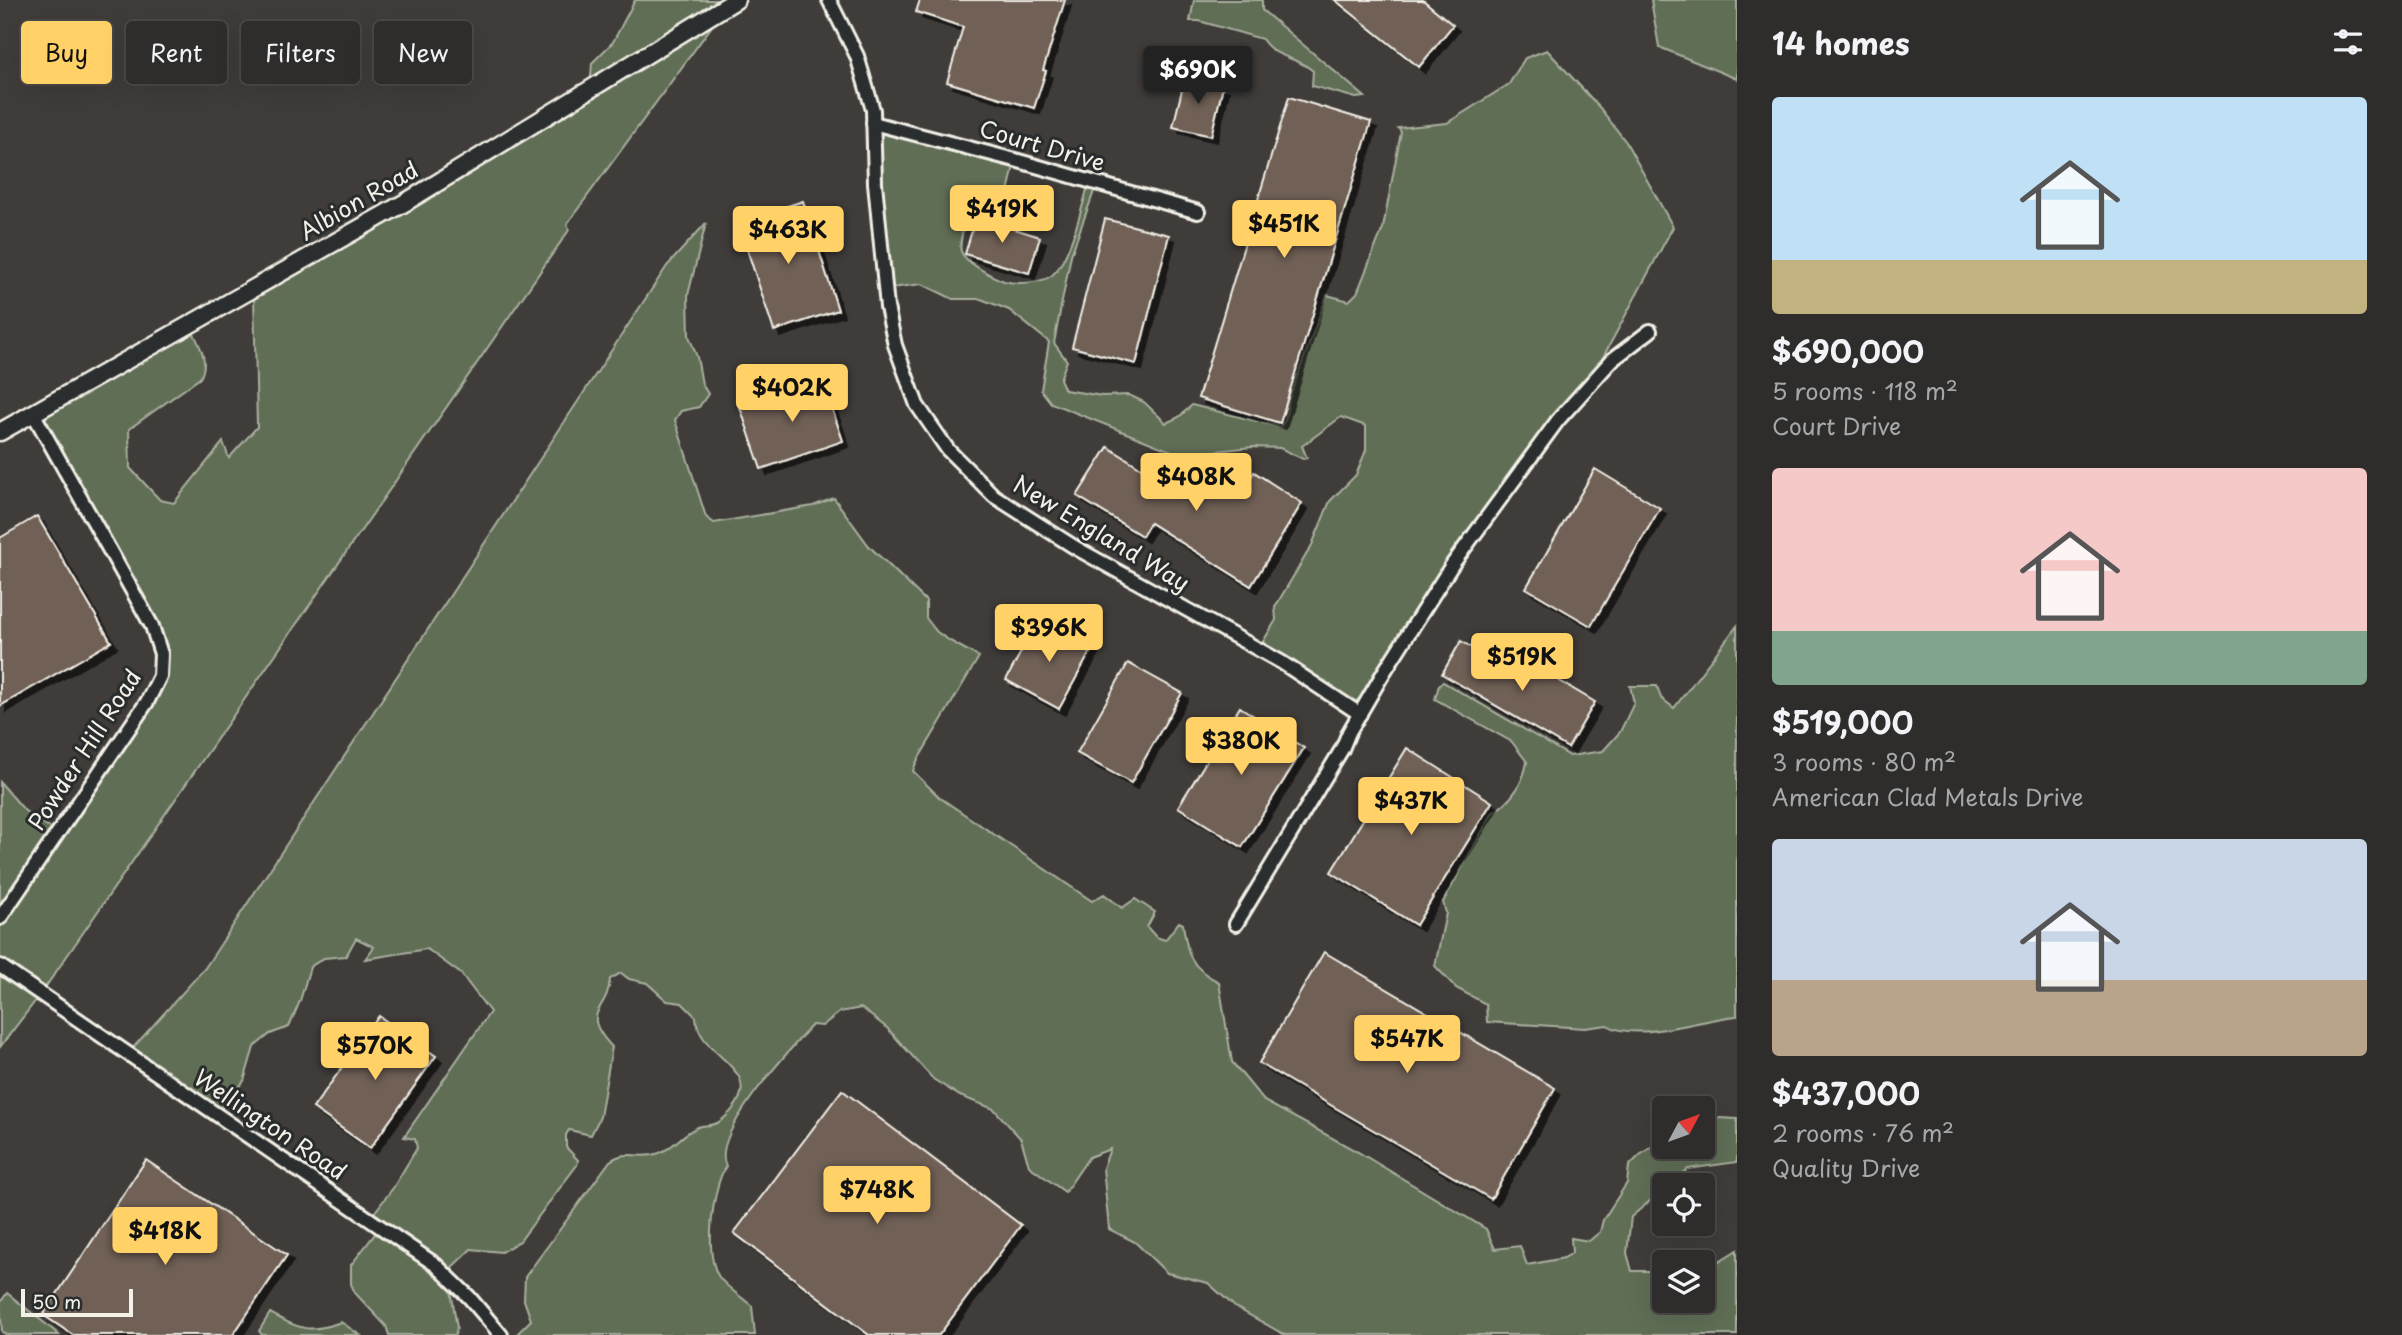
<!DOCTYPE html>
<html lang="en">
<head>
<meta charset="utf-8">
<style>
	:root { --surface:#2f2d2c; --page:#3b3938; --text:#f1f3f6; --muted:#a7a8a9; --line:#4a4948; --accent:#ffd166 }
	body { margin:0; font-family:"Playpen Sans",sans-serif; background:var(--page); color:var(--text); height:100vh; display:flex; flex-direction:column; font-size:26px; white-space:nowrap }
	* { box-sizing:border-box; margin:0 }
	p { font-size:23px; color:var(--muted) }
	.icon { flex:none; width:38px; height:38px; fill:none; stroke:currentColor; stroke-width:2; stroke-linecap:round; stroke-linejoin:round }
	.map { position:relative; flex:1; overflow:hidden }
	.side { display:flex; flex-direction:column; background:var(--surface); width:665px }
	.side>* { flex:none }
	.hud { position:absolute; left:21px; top:21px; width:665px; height:63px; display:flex; gap:14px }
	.needle { width:46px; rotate:49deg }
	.controls { position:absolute; left:1652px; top:1096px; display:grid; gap:14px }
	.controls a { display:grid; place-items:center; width:63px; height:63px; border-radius:7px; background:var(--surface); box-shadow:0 7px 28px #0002,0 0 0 2px var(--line); font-size:35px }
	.scale { position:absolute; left:21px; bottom:18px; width:112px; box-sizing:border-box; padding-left:7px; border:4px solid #f4f1e8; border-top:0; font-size:19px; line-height:24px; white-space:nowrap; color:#f4f1e8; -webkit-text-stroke:5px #2a2d2e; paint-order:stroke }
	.price { position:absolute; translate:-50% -60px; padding:0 16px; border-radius:7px; background:var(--accent); color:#111; font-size:23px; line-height:46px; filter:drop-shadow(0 2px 4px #0008) }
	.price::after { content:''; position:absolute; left:50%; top:42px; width:21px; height:16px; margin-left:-10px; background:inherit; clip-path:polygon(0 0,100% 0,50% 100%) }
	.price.active { background:#222; color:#fff }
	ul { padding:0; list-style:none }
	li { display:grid; align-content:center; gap:14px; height:371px; padding:0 35px }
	li span { display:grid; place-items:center; height:217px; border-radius:7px; color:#555 }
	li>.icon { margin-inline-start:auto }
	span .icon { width:126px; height:126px; fill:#fffc; stroke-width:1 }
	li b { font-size:30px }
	h2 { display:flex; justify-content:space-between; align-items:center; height:84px; padding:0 35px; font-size:30px }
	.pill { padding:0 24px; border-radius:7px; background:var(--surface); box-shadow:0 7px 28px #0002,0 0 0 2px var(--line); font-size:24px; line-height:63px }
	.pill.active { background:var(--accent); color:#111 }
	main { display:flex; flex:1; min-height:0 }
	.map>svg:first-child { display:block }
	.green { fill:#616e56; stroke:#aab09f; stroke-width:2 }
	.building { fill:#6f6056; stroke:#f4f1e8; stroke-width:2; filter:url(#shadow) }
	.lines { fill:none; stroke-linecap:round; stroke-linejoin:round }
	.street-casing { stroke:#f4f1e8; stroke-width:18 }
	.secondary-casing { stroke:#f4f1e8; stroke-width:21 }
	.street { stroke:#2a2d2e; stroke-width:12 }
	.secondary { stroke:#2a2d2e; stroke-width:16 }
	.labels { text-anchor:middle; stroke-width:6; stroke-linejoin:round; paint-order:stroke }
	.street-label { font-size:23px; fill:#f4f1e8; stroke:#2a2d2e }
</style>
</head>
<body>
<main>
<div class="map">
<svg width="1737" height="1335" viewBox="0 0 1737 1335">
	<defs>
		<filter id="shadow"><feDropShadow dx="6" dy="6" stdDeviation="0" flood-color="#0009"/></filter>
	</defs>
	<rect width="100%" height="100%" fill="#3f3c3a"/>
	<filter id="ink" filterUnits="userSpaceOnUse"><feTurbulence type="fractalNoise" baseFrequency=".0143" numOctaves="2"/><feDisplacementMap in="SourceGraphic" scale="14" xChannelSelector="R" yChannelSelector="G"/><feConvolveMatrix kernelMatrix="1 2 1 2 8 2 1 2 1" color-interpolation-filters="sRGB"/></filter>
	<g filter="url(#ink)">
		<g class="green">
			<path d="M635,0H731L567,224L569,230L40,995L0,1047V782L25,811L58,833L150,696L161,648L38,418L191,328C199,344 210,361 200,378L129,429L130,468L160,500L174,503L223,442L229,458L257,427L254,296L590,89L592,63L613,42Z"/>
			<path d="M1194,0H1262V10L1365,97L1356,98L1312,86L1313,71C1295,55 1276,60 1262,39L1199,21H1190Z"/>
			<polygon points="1651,0 1737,0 1737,79 1659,47"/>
			<path d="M1547,50L1600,108L1626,142L1673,227L1594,374L1555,421L1360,698L1349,706L1258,650L1276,620L1275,607L1312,545L1330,501L1356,475L1366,450V426L1341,417L1302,446L1307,458L1303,459L1280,448L1252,447L1181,455L1051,403L1041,390L1049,342L1009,310L981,299H953L922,284L883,289L879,124L1015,162L1004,209L973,204L969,209C967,220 958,240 961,251C964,262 993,277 1004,281C1016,285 1041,283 1051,276C1069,263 1083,204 1089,182L1097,183L1071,255L1054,343L1067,361L1060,379L1065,390L1103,396L1129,395L1144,402L1166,423L1179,417L1192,405L1280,427L1285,420L1289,399L1327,295L1349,301L1357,293L1383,228L1401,132L1398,128L1447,123L1509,84L1525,58Z"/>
			<path d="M706,223L688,295L689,336L697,357L702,384L708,394L699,407L681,411L675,420L706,517L714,523L813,506L834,498L869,546L926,601V618L937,632L950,641L979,657L916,763L913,771L939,797L1092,901L1104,894L1122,908L1135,899L1155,912L1147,927L1156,937L1165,940L1179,922L1183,924C1187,953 1190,968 1219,982L1232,1062L1264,1101L1360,1153L1486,1229L1495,1249L1520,1246L1527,1265L1564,1258L1572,1253L1571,1238L1589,1241L1600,1232L1603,1220L1627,1183L1629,1166L1640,1155L1664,1138V1146H1703V1117L1737,1119V1162L1688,1169L1669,1185H1664V1189L1631,1217L1627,1253L1632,1271H1664V1300H1703V1271L1737,1250V1335H1285L1235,1307L1208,1283L1167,1273L1135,1242L1109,1229L1103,1168L1110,1149L1089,1157L1065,1192L1029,1166L1021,1139L994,1109L960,1096L933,1079L887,1028L861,1008L840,1012L822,1026L812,1025C791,1049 709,1135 726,1166C712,1188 704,1254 719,1277C727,1288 742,1297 752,1306L755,1335H516L531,1320L524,1300L525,1277L610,1161C626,1150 634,1158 652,1155C673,1151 680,1134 698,1127C702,1125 709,1126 714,1124C721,1123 733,1110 737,1103C759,1066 697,1055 696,1017L682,1003L667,1001L647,983L629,979L621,973L610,979C608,1013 578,1010 612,1047L600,1117L591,1135L569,1130L566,1135V1147L578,1160L577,1165L520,1241L501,1252L471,1249L448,1271L457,1328L455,1335H389L386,1326L355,1293L351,1284V1265L381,1226L371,1217L393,1188L417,1148L415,1139L404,1137L490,1012L461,974L427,949L365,959L374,947L356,938L346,956L324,958L310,967L300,1001L289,1027L270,1034L254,1047L244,1081L219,1112L130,1051L205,968L667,266Z"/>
			<path d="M1737,626V1016C1702,1019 1637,1043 1607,1025L1585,1028L1487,1022L1486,1004L1456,988L1435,966L1446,913L1443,902L1492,813C1512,801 1523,784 1527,762L1512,742L1435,699L1439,685L1443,682L1570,756L1603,751L1620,732L1634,703L1630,686H1657L1661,698L1674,708Z"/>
			<polygon points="7,1293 57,1333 59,1335 7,1335 2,1332 0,1303"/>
			<path d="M270,1313C300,1329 308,1334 341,1322L360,1335H262L259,1331Z"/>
		</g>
		<g class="building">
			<polygon points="920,0 1065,0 1043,70 1046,71 1034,108 947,82 963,27 916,12"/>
			<polygon points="1335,0 1423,0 1453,25 1419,67"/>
			<polygon points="1185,77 1223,86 1211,136 1173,127"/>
			<polygon points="1289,97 1371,122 1280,423 1198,398"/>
			<polygon points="803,201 838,310 774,331 738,222"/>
			<polygon points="976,217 1040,237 1029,273 965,254"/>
			<polygon points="1105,219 1169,235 1136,364 1072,347"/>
			<polygon points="822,379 843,441 761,469 740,407"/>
			<polygon points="1108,447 1170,486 1176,476 1204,493 1214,478 1240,494 1254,472 1302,503 1251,586 1150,523 1142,536 1077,496"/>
			<polygon points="1595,469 1660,508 1591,626 1526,588"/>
			<polygon points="37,516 111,642 0,706 0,538"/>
			<polygon points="1038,620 1092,649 1059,709 1006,680"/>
			<polygon points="1461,641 1506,668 1514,654 1595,702 1568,748 1442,674"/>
			<polygon points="1128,663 1182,693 1131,783 1077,753"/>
			<polygon points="1240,707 1304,748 1242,847 1178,807"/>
			<polygon points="1407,748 1492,802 1416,925 1331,872"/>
			<polygon points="1324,952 1555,1088 1491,1199 1259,1063"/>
			<polygon points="379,1016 436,1056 370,1148 313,1108"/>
			<polygon points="842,1090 1021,1225 939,1335 869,1335 734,1233"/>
			<polygon points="146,1160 287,1255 233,1335 73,1335 43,1315"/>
		</g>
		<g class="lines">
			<g class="street-casing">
				<g id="street">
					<polyline points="829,0 857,56 873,110 875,183 887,307 895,345 917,405 948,450 994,496 1076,548 1281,662 1360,714"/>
					<polyline points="873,123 1015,160 1198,212"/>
					<polyline points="0,918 147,702 160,676 161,654 152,626 33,413"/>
					<polyline points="1236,924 1342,749 1349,732 1384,672 1452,565 1558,420 1612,360 1650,331"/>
					<polyline points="0,966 436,1265 469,1297 501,1335"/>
				</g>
			</g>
			<g class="secondary-casing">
				<polyline id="secondary" points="0,432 406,202 736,0"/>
			</g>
			<use href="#street" class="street"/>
			<use href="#secondary" class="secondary"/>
		</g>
	</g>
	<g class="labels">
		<g class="street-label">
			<text transform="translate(1042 146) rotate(16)" y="8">Court Drive</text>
			<text transform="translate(359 201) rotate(-30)" y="8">Albion Road</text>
			<text transform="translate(1101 534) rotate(31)" y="8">New England Way</text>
			<text transform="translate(85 750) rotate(-57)" y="8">Powder Hill Road</text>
			<text transform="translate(270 1125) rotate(34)" y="8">Wellington Road</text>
		</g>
	</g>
</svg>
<div class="controls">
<a><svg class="needle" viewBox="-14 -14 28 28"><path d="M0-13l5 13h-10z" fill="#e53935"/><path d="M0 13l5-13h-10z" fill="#a7a8a9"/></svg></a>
<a><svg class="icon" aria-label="locate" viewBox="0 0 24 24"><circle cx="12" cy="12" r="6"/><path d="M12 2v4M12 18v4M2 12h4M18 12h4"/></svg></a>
<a><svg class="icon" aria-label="layers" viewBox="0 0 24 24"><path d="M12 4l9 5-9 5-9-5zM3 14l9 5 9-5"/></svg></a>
</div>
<div class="scale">50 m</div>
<b class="price active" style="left:1198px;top:106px">$690K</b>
<b class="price" style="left:1002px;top:245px">$419K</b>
<b class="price" style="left:1284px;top:260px">$451K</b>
<b class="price" style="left:788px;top:266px">$463K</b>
<b class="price" style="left:792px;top:424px">$402K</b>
<b class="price" style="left:1196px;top:513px">$408K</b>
<b class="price" style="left:1049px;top:664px">$396K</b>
<b class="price" style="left:1522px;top:693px">$519K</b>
<b class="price" style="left:1241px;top:777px">$380K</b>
<b class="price" style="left:1411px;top:837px">$437K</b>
<b class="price" style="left:1407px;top:1075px">$547K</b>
<b class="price" style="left:375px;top:1082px">$570K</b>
<b class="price" style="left:877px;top:1226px">$748K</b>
<b class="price" style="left:165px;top:1267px">$418K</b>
<div class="hud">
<a class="pill active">Buy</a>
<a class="pill">Rent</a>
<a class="pill">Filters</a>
<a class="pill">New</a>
</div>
</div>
<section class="side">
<h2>14 homes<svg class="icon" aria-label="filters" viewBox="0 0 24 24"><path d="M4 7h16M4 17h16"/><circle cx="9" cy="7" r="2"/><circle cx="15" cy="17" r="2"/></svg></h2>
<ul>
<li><span style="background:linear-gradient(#bfe0f5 75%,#c2b280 0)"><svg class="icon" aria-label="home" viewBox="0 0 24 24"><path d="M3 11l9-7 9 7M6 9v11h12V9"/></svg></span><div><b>$690,000</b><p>5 rooms · 118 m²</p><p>Court Drive</p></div></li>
<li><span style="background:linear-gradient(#f6c9c9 75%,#7fa58c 0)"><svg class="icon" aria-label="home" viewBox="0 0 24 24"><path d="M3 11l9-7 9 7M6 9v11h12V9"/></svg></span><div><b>$519,000</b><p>3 rooms · 80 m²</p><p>American Clad Metals Drive</p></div></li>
<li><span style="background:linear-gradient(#c9d6e8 65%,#b9a48a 0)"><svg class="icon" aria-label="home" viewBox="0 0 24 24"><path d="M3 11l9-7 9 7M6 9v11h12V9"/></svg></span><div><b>$437,000</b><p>2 rooms · 76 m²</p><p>Quality Drive</p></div></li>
</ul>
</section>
</main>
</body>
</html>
